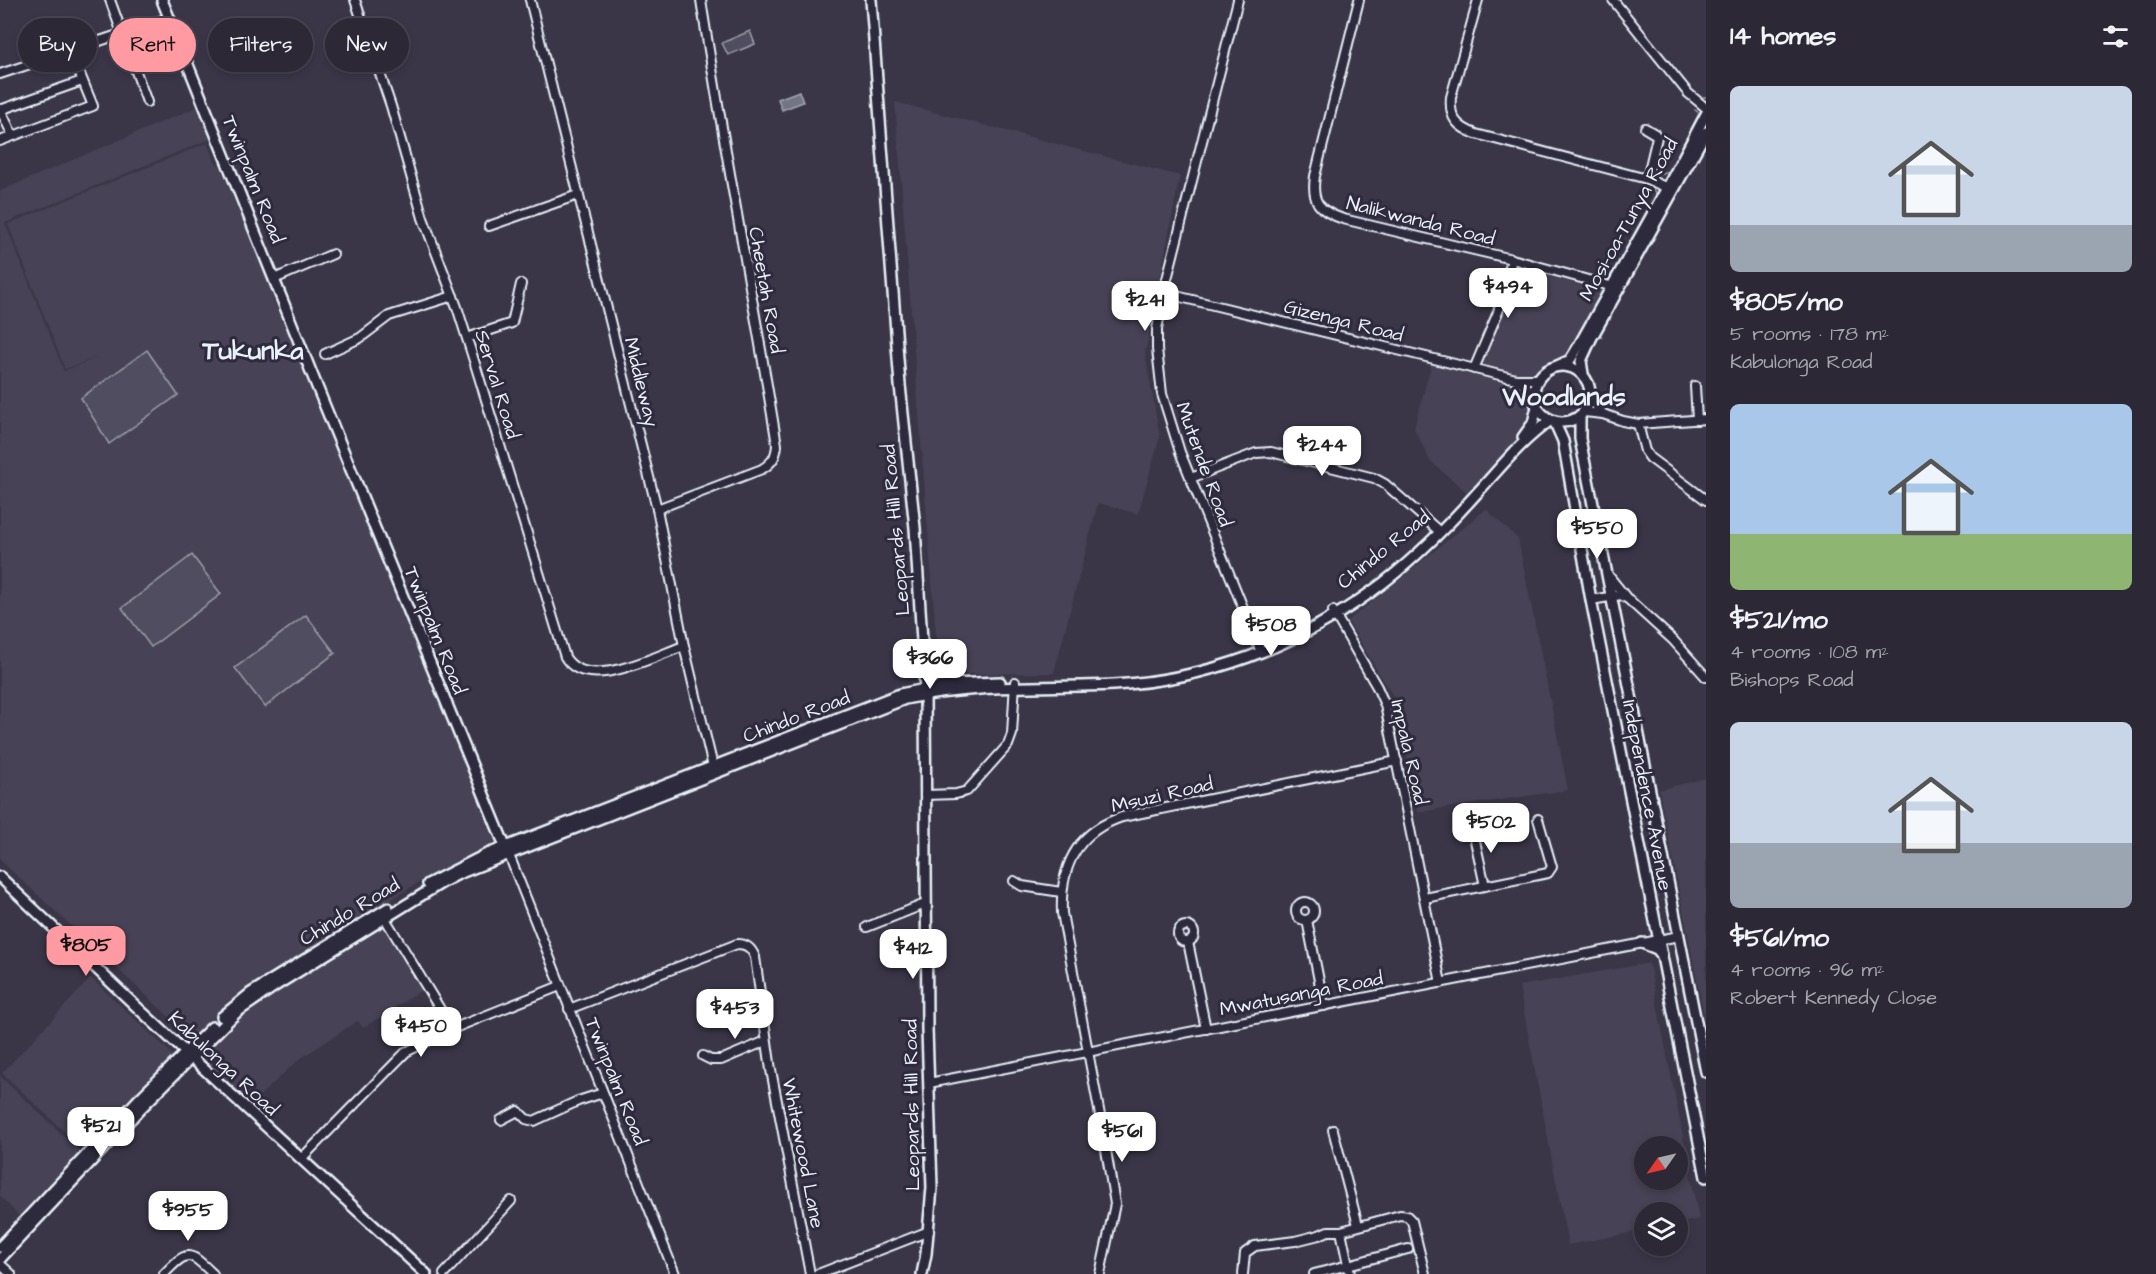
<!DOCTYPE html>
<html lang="en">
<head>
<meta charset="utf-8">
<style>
	:root { --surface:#2c2836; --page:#383442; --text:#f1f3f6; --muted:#a6a6ad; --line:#484451; --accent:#ff9aa2 }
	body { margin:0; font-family:"Architects Daughter",sans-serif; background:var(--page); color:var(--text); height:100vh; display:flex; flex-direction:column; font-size:22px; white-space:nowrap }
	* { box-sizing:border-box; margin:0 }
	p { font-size:20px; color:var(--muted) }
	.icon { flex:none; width:33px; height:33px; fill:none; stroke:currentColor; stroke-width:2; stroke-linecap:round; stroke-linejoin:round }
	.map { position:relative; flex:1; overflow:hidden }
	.drawer { display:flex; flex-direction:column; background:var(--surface); width:450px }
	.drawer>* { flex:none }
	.banner { position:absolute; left:18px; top:18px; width:570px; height:54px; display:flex; gap:12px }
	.needle { width:39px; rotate:236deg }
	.controls { position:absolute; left:1634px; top:1136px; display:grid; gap:12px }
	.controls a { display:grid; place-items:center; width:54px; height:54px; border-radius:50%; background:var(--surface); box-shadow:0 3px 9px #0003,0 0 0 2px var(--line); font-size:30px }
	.price { position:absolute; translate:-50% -51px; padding:0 14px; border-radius:12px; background:#fff; color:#222; font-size:20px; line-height:39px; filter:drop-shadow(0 2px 3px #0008) }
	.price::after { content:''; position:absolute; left:50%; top:36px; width:18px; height:14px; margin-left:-9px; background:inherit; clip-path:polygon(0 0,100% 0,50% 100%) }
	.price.current { background:var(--accent); color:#111 }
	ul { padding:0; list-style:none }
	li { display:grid; align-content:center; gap:12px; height:318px; padding:0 24px }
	li span { display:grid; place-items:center; height:186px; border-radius:9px; color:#555 }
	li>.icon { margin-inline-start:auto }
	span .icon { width:108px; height:108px; fill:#fffc; stroke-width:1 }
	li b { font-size:26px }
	h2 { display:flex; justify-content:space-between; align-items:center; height:72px; padding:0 24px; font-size:26px }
	.chip { padding:0 21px; border-radius:27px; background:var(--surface); box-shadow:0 3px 9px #0003,0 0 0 2px var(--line); font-size:21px; line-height:54px }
	.chip.current { background:var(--accent); color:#111 }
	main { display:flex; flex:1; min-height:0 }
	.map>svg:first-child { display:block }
	.built { fill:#464354; fill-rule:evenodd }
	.green { fill:#504e5f; stroke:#9ca0ac; stroke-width:1.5 }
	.water { fill:#737482; stroke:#a2a6b1; stroke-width:1.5 }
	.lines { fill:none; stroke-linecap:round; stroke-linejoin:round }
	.stream { stroke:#a2a6b1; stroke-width:1.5 }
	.minor-casing { stroke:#e8f1f8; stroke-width:12 }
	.major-casing { stroke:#e8f1f8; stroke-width:14 }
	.minor { stroke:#2f2a3d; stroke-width:8 }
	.major { stroke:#2f2a3d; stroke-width:9 }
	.labels { text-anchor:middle; stroke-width:6; stroke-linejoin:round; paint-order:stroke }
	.street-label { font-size:20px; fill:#e8f1f8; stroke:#2f2a3d }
	.district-label { font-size:26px; font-weight:bold; fill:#e8f1f8; stroke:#2f2a3d }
</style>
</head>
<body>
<main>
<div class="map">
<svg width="1706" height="1274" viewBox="0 0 1706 1274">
	<rect width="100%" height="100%" fill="#3a3648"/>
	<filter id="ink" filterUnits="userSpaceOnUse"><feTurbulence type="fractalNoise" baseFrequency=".0167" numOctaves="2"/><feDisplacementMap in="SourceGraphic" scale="12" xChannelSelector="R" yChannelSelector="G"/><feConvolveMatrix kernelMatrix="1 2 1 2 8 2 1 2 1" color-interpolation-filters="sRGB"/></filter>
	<g filter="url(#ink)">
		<g class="built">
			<polygon points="895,102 1180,176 1145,354 1160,437 1138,514 1098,503 1054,673 939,674"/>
			<polygon points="197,107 210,139 5,223 64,371 101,356 65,369 8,224 207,143 215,162 220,166 275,298 273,299 318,403 498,844 495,851 435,872 304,955 229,1003 193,1039 0,860 0,191"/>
			<polygon points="1506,264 1601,291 1584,327 1564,356 1540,367 1527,377 1518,378 1482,366"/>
			<polygon points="1432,362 1516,385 1531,400 1534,409 1533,426 1470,495 1430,461 1414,428"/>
			<polygon points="1486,509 1518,539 1568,790 1418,812 1396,701 1348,621"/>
			<polygon points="1706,778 1706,1025 1659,790"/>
			<polygon points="382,923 425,988 363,1028 358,1021 298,1060 250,1105 196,1055 230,1018"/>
			<path d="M1649,963L1699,1219L1677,1224V1212H1644V1230L1568,1245L1519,986ZM1644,1146H1677V1179H1644Z"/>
			<polygon points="91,978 175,1057 86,1152 2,1073"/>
			<polygon points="0,1076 82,1153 22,1219 0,1196"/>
		</g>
		<g class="green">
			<polygon points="750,31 755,44 728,55 722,43"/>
			<polygon points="147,350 178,395 109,444 81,398"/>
			<polygon points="192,555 221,594 151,647 122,608"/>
			<polygon points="306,615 335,653 265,707 235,668"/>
		</g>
		<polygon class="water" points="799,91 803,102 782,110 778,99"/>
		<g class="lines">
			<g class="stream">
				<polyline points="1702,97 1706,97"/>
				<polyline points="1695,110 1699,113 1699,117"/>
				<polyline points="1657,174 1670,171 1674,166"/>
				<polyline points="1652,188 1656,193 1655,200"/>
				<polyline points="1676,197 1698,155"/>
				<polyline points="1663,219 1673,202"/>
				<polyline points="1651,241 1663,221"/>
				<polyline points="1633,273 1648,246"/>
				<polyline points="1594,277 1611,276 1626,251"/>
				<polyline points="1610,320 1612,312"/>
				<polyline points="1596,339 1602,337"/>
				<polyline points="1586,359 1588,371 1595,383"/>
				<polyline points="1597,390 1598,400 1605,411"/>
			</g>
			<g class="minor-casing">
				<g id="minor">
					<polyline points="110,0 147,102"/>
					<path d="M355,0L391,106L423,218L457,307L475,364L565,657C586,693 655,656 684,646"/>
					<polyline points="530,0 657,509 684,646 714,771"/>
					<polyline points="1238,0 1167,279 1157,329 1157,349 1162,394 1180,452 1261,652"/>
					<path d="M1359,0L1315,176C1311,202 1319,211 1343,219L1512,259L1617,288"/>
					<path d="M1478,0L1451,97C1449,118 1457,127 1476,134L1647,179L1672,190"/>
					<polyline points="1613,0 1688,93 1706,108"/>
					<polyline points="0,74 169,18"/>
					<polyline points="0,109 13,136"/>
					<polyline points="0,110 82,81"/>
					<polyline points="1645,128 1655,134 1657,137 1647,179"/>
					<polyline points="0,141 93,106 78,69 75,50"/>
					<polyline points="489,226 578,195"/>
					<polyline points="274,279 333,254"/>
					<polyline points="1164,293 1516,379 1538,379"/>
					<polyline points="467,338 512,323 521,284"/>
					<polyline points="325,354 360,338 389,316 453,296"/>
					<polyline points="1474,369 1498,312 1512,259"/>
					<polyline points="1517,380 1525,385 1534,398"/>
					<polyline points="1695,386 1697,420"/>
					<polyline points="1590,398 1603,414"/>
					<polyline points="1584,412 1603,414 1623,421 1638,424 1706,419"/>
					<polyline points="1638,424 1645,451 1650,458 1706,500"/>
					<polyline points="1191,478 1256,453 1271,452 1374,478 1385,484 1440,532"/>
					<path d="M657,509L762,469C772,463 776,457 777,445C753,297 724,149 701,0"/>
					<polyline points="1608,575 1625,596"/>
					<polyline points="1591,600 1621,595 1628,599 1673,640 1706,677"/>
					<polyline points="1333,611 1377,687 1385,705 1441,983"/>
					<polyline points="925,795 956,794 967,791 1008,745 1012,734 1015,682"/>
					<polyline points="1472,827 1485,886"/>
					<polyline points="509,855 675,1274"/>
					<polyline points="1014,881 1022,886 1061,892"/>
					<polyline points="1425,898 1548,873 1552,867 1538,819"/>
					<circle cx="1305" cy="911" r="9"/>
					<polyline points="383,915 452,1029"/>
					<polyline points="1307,920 1324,1006"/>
					<circle cx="1186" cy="934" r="8"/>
					<polyline points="867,927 925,904"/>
					<polyline points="1188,942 1206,1029"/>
					<path d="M569,1009L737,944C747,944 751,948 755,957L771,1070L810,1274"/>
					<polyline points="703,1056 711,1060 721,1060 766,1041"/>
					<polyline points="929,1083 1679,936"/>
					<polyline points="501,1120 518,1111 526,1119 534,1121 578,1101 603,1093"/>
					<polyline points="1333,1130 1358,1225"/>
					<polyline points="302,1158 406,1052 452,1029 560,986"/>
					<polyline points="1341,1231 1350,1274"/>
					<polyline points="0,1264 11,1274"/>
					<path d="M164,1274C188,1249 189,1251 213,1274"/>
					<polyline points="444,1274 511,1201"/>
					<polyline points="818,1274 929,1231"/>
					<path d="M1100,1274L1115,1204L1102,1126L1062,913C1060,867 1076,832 1122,817L1397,761"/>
					<polyline points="1243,1274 1245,1253 1255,1246 1295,1241 1319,1235 1328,1231 1341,1231 1400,1215 1407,1216 1412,1221 1425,1274"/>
					<polyline points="1314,1274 1408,1249"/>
				</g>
			</g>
			<g class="major-casing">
				<g id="major">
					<polyline points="162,0 320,394 507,851"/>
					<polyline points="871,0 900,385 915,528 925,689 927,1029 932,1188 926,1254 922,1274"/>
					<circle cx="1562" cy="394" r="28"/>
					<polyline points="1557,366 1570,360 1578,347 1667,188 1706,114"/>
					<polyline points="1583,374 1581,361 1592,337 1706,132"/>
					<polyline points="1580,416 1580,439 1706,1072"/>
					<polyline points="1554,421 1563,441 1591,600 1706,1177"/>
					<polyline points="1523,437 1533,423 1537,407"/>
					<polyline points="0,877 140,1010 426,1274"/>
					<polyline points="428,884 485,855 900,694 951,684 1000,682"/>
					<polyline points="1642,943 1657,949 1662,955"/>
					<polyline points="222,1017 251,993 388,908"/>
					<polyline points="0,1247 137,1101 212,1027"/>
					<path d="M0,1259L142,1107L237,1012L275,986L443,882L458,874L905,699C973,684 1044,688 1113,685C1206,680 1296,646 1371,592C1410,564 1445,529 1477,493C1501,467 1522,440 1551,420"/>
				</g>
			</g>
			<use href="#minor" class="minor"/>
			<use href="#major" class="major"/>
		</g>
	</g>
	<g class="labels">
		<g class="street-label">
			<text transform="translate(254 179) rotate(68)" y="7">Twinpalm Road</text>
			<text transform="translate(1628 219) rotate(-61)" y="7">Mosi-oa-Tunya Road</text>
			<text transform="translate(1421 220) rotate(14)" y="7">Nalikwanda Road</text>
			<text transform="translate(767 290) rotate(80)" y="7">Cheetah Road</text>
			<text transform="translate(1344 320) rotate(14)" y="7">Gizenga Road</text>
			<text transform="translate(642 382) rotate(76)" y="7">Middleway</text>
			<text transform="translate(498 384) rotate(73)" y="7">Serval Road</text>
			<text transform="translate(1205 464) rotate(70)" y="7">Mutende Road</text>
			<text transform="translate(895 530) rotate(-95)" y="7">Leopards Hill Road</text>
			<text transform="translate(1383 549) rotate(-39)" y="7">Chindo Road</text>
			<text transform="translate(436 630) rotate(68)" y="7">Twinpalm Road</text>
			<text transform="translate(796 716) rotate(-21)" y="7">Chindo Road</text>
			<text transform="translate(1410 752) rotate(77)" y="7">Impala Road</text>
			<text transform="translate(1162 794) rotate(-13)" y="7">Msuzi Road</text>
			<text transform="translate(1648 795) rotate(79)" y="7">Independence Avenue</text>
			<text transform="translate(349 911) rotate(-31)" y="7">Chindo Road</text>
			<text transform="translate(1301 993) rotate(-11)" y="7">Mwatusanga Road</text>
			<text transform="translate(224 1063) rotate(43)" y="7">Kabulonga Road</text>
			<text transform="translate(617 1081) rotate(68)" y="7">Twinpalm Road</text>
			<text transform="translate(911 1105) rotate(-91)" y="7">Leopards Hill Road</text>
			<text transform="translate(804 1153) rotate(79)" y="7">Whitewood Lane</text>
		</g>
		<g class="district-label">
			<text x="253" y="359">Tukunka</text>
			<text x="1564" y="405">Woodlands</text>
		</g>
	</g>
</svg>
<div class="controls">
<a><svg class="needle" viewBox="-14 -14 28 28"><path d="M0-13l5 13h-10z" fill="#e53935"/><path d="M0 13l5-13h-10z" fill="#a6a6ad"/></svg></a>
<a><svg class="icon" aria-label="layers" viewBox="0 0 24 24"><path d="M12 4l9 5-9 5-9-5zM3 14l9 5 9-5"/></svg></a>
</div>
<b class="price" style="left:1508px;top:319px">$494</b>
<b class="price" style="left:1145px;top:332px">$241</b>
<b class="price" style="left:1322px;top:477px">$244</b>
<b class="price" style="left:1597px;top:560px">$550</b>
<b class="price" style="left:1271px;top:657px">$508</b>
<b class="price" style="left:930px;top:690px">$366</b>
<b class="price" style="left:1491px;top:854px">$502</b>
<b class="price current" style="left:86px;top:977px">$805</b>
<b class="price" style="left:913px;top:980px">$412</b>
<b class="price" style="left:735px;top:1040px">$453</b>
<b class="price" style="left:421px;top:1058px">$450</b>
<b class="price" style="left:101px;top:1158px">$521</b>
<b class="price" style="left:1122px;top:1163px">$561</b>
<b class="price" style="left:188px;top:1242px">$955</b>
<div class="banner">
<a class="chip">Buy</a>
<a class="chip current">Rent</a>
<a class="chip">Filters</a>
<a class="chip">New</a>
</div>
</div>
<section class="drawer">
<h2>14 homes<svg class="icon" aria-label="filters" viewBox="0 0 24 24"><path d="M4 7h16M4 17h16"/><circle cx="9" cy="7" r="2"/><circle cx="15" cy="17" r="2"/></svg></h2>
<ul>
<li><span style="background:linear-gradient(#c9d6e8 75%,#9aa5b1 0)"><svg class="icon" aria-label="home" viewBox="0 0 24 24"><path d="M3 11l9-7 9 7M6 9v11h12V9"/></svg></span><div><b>$805/mo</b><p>5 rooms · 178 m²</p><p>Kabulonga Road</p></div></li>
<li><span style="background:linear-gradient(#a9c7e8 70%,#8fb573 0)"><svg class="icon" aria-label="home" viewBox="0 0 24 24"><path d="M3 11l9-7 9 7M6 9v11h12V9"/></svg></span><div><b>$521/mo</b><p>4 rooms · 108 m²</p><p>Bishops Road</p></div></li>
<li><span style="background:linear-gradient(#c9d6e8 65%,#9aa5b1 0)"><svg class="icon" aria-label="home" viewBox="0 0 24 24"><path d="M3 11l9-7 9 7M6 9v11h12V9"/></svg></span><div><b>$561/mo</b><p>4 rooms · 96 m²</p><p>Robert Kennedy Close</p></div></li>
</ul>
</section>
</main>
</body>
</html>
